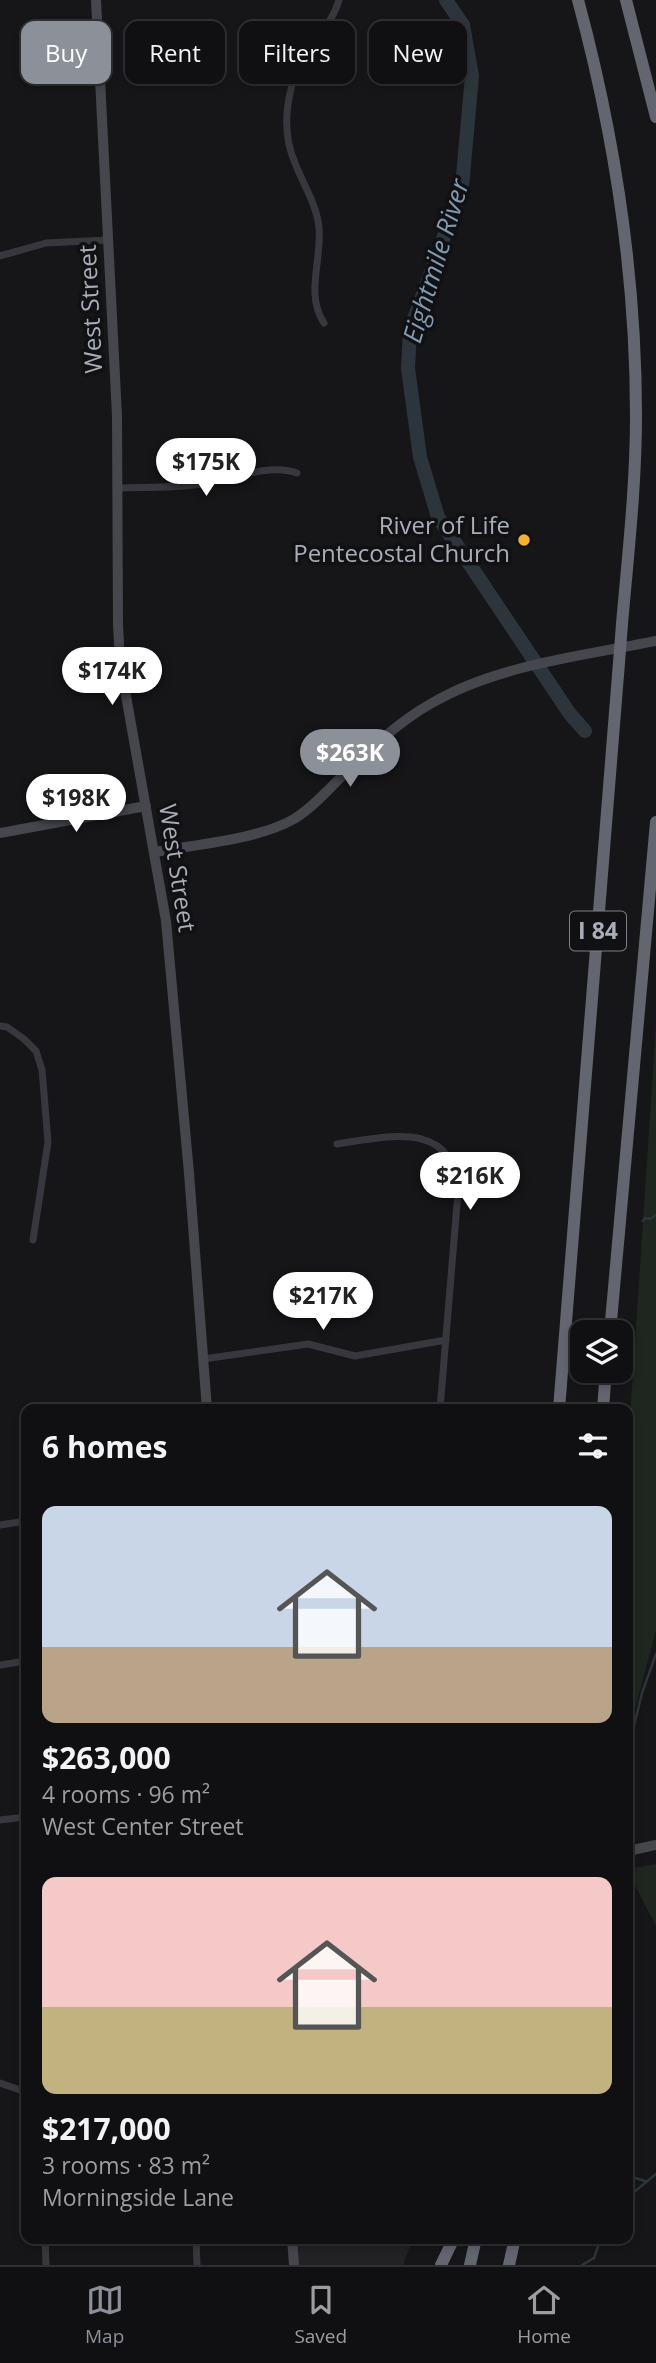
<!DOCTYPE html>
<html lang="en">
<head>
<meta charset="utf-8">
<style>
	:root { --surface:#101012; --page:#19191b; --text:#f1f3f6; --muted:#9c9d9f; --line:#303032; --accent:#8c9099 }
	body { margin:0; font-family:"Open Sans",sans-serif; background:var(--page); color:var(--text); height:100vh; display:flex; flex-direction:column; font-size:26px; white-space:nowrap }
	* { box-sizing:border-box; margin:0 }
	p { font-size:23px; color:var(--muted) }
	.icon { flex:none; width:38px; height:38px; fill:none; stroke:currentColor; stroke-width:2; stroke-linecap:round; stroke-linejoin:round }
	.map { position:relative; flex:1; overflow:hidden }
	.drawer { position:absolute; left:21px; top:1404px; width:612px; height:840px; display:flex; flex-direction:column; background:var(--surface); border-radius:14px; box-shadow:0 4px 10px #0003,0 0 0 2px var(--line) }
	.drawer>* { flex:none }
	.guide { position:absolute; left:21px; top:21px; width:614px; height:63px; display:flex; gap:14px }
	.controls { position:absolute; left:570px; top:1320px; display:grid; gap:14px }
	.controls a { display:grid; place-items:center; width:63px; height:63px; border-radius:14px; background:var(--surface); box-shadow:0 4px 10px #0003,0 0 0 2px var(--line); font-size:35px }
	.price { position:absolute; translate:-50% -60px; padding:0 16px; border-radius:24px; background:#fff; color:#222; font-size:23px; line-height:46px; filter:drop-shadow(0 2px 4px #0008) }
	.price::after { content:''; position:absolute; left:50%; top:42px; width:21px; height:16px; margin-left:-10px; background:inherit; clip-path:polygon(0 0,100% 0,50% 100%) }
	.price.selected { background:var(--accent); color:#fff }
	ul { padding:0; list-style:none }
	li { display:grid; align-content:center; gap:14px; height:371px; padding:0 21px }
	li span { display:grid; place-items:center; height:217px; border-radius:14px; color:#555 }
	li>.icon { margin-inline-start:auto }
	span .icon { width:126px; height:126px; fill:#fffc; stroke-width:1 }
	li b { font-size:30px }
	h2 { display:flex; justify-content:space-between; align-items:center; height:84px; padding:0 21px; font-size:30px }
	.tag { padding:0 24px; border-radius:14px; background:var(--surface); box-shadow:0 4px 10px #0003,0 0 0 2px var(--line); font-size:24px; line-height:63px }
	.tag.selected { background:var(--accent); color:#fff }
	.menu { display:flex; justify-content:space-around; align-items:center; height:98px; border-top:2px solid var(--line); background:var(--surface); font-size:19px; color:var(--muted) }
	.menu a { display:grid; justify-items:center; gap:4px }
	.menu .selected { color:var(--accent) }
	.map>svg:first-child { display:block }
	.built { fill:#222225 }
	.green { fill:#1e261f }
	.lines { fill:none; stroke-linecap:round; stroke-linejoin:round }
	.stream { stroke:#2c353c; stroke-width:2.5 }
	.river { stroke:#2c353c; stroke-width:14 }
	.street { stroke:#37383d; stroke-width:7 }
	.secondary { stroke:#45474d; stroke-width:10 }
	.highway { stroke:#63666e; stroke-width:12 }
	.highway-bridge { stroke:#63666e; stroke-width:12 }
	.poi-dot { fill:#f2b134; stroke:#111113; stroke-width:2.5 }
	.labels { text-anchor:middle; stroke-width:7; stroke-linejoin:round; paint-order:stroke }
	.shield { fill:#111113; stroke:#7b7e86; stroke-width:2 }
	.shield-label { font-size:23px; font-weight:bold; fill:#a8adb8 }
	.street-label { font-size:24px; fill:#a8adb8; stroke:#111113 }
	.poi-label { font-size:24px; fill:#a8adb8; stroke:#111113; text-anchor:end }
	.water-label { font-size:26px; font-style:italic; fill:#7f9bb3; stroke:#111113 }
</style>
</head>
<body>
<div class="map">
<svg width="656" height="2265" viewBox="0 0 656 2265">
	<rect width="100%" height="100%" fill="#161618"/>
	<polygon class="built" points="295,2238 413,2238 403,2265 297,2265"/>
	<g class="green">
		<polygon points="656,1024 656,1630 634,1713 628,1713 628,1448"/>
		<polygon points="656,1864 656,1926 628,1872 628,1869"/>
	</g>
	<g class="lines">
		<g class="stream">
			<polyline points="643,1221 645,1218 650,1219 656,1215"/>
			<polyline points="628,1771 634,1726 642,1693 656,1654"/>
			<polyline points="628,2176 645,2181"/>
			<polyline points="628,2197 656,2174"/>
			<polyline points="582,2265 594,2258 601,2238"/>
		</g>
		<polyline class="river" points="446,0 463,25 472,76 462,187 410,330 408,368 420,457 438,517 570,714 585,731"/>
		<g class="street">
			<polyline points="0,256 46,243 108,240"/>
			<path d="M324,323C305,295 322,259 319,228C317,205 303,184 295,163C285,140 285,113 291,89C293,79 297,67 302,59C315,39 332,24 339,0"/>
			<path d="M117,488C143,487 169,488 194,485C226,482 267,462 297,473"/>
			<polyline points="0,1026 7,1027 24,1039 36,1051 42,1070 48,1142 33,1240"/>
			<path d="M337,1144C385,1137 455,1118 458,1192L440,1409"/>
			<polyline points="203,1359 308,1344 355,1356 446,1340"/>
			<polyline points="0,1525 26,1521"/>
			<polyline points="0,1665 26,1661"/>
			<polyline points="0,1820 26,1817"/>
			<polyline points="0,2083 26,2092"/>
			<polyline points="45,2238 46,2265"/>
			<polyline points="196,2238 197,2265"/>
		</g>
		<g class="secondary">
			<polyline points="96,0 117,416 118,625 120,662 166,921 189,1173 207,1409"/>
			<polyline points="0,833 146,806"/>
			<path d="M155,852C197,844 257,840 294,819C312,808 327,791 341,777C369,750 398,722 432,703C497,665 582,656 656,641"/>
			<polyline points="628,1851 656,1845"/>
			<polyline points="292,2238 294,2265"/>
		</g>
		<g class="highway">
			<path d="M578,0C615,137 636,274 636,416C636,485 628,555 622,624"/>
			<polyline points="626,0 656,117"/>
			<polyline points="610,1332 656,822"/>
			<polyline points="559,1409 618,675"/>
			<polyline points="603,1409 606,1370"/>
			<polyline points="441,2265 454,2238"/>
			<polyline points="470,2265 476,2238"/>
			<polyline points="509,2265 515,2238"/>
		</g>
		<polyline class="highway-bridge" points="618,675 622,624"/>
	</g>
	<circle class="poi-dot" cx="524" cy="540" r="7"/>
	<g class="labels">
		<rect class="shield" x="570" y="911.5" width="56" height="39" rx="5"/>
		<g class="shield-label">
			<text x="598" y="939">I 84</text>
		</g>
		<g class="street-label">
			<text transform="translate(91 309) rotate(-93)" y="8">West Street</text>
			<text transform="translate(177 868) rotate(81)" y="8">West Street</text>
		</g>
		<g class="poi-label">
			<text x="510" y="534">River of Life<tspan x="510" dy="28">Pentecostal Church</tspan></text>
		</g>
		<g class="water-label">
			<text transform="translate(436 261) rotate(-73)" y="9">Eightmile River</text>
		</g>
	</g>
</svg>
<div class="controls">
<a><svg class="icon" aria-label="layers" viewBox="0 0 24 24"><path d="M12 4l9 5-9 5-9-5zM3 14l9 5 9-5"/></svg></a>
</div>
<b class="price" style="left:206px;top:498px">$175K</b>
<b class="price" style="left:112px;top:707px">$174K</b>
<b class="price selected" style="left:350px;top:789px">$263K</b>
<b class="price" style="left:76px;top:834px">$198K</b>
<b class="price" style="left:470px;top:1212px">$216K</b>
<b class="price" style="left:323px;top:1332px">$217K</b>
<div class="guide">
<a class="tag selected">Buy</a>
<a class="tag">Rent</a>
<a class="tag">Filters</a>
<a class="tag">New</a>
</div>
<section class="drawer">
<h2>6 homes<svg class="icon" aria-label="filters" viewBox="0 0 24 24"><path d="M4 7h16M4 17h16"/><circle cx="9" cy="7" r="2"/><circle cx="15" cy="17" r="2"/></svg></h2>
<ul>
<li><span style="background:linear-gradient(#c9d6e8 65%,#b9a48a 0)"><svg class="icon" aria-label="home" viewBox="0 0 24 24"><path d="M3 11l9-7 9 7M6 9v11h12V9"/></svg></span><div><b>$263,000</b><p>4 rooms · 96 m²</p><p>West Center Street</p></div></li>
<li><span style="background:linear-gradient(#f6c9c9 60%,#c2b280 0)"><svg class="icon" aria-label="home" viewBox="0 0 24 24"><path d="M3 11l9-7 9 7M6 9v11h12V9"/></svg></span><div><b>$217,000</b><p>3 rooms · 83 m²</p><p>Morningside Lane</p></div></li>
</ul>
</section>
</div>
<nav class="menu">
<a class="selected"><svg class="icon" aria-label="map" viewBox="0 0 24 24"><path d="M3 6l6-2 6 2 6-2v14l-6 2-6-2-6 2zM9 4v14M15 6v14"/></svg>Map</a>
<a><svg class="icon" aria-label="saved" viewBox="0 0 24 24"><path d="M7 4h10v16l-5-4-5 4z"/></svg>Saved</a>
<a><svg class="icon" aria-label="home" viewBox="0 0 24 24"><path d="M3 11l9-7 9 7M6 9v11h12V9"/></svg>Home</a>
</nav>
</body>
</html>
